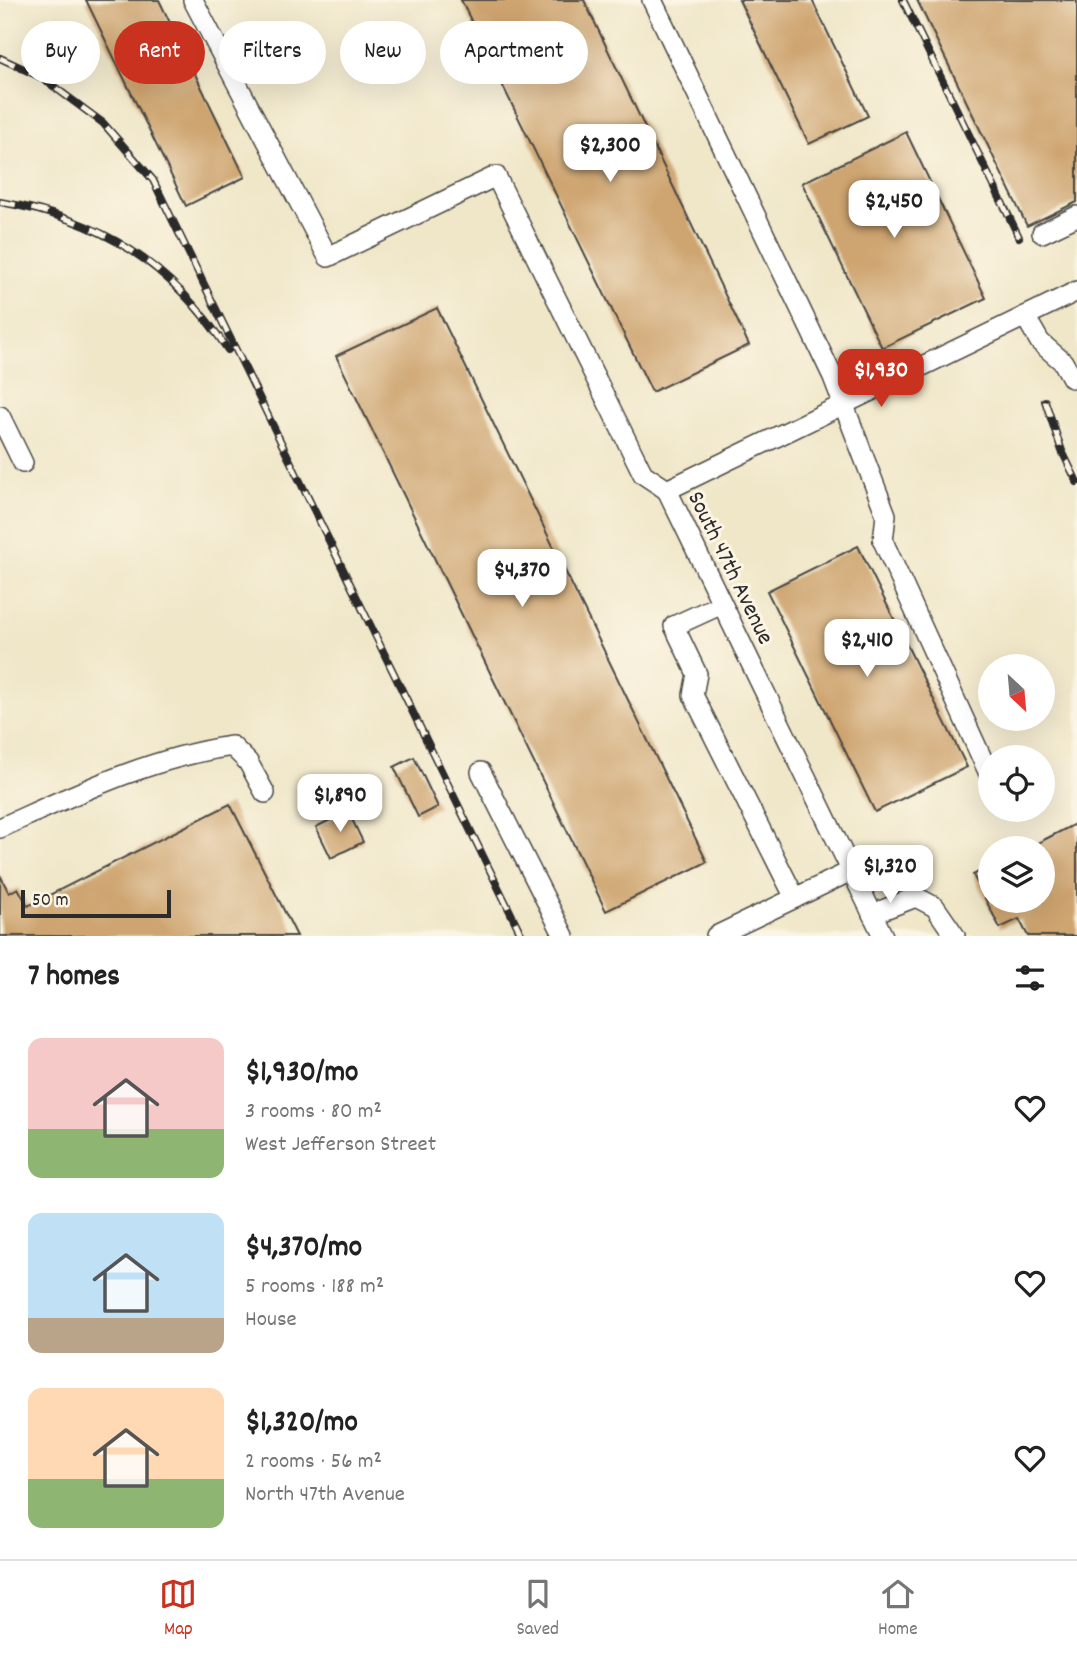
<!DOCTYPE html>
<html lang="en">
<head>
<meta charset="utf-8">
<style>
	:root { --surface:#fff; --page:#f6f6f6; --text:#222; --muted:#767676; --line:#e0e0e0; --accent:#c8321e }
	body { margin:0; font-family:Dekko,sans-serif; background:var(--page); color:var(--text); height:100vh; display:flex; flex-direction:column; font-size:26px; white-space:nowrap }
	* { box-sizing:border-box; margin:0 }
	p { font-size:23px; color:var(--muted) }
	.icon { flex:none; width:38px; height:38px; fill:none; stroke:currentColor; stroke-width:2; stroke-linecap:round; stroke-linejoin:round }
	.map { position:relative; height:936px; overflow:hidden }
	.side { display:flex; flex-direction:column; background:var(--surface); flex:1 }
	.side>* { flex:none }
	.guide { position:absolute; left:21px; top:21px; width:700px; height:63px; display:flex; gap:14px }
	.needle { width:46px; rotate:154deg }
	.tools { position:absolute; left:978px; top:654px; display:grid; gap:14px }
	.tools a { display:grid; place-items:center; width:77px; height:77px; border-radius:50%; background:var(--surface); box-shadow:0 7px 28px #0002; font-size:35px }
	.scale { position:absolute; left:21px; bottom:18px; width:150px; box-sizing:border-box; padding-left:7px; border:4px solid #2b2b2b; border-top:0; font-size:19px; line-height:24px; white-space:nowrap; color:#2b2b2b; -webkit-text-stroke:5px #fcf5e5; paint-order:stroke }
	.price { position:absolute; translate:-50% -60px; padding:0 16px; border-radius:14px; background:#fff; color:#222; font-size:23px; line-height:46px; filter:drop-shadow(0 2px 4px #0008) }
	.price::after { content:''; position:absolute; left:50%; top:42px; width:21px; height:16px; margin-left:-10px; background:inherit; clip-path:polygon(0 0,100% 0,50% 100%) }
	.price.selected { background:var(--accent); color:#fff }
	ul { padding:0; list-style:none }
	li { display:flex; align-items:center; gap:21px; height:175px; padding:0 28px }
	li span { display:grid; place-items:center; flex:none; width:196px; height:140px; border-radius:14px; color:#555 }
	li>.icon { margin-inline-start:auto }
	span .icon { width:84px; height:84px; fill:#fffc; stroke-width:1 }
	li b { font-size:30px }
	h2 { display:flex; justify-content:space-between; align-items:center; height:84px; padding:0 28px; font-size:30px }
	.pill { padding:0 24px; border-radius:32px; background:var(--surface); box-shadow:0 7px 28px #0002; font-size:24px; line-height:63px }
	.pill.selected { background:var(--accent); color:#fff }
	.menu { display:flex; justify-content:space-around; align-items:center; height:98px; border-top:2px solid var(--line); background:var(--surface); font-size:19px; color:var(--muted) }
	.menu a { display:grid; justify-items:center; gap:4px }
	.menu .selected { color:var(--accent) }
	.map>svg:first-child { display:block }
	.building { fill:#cea470 }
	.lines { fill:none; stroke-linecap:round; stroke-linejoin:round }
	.minor-casing { stroke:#494743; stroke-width:22 }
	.minor { stroke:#fff; stroke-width:19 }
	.rail-casing { stroke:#2b2b2b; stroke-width:8 }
	.rail { stroke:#fcf5e5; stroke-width:5; stroke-dasharray:16; stroke-linecap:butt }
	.labels { text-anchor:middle; stroke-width:6; stroke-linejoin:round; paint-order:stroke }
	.street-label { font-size:24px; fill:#2b2b2b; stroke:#fcf5e5 }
</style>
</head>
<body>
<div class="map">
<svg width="1077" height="936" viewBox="0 0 1077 936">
	<rect width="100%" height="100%" fill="#fcf5e5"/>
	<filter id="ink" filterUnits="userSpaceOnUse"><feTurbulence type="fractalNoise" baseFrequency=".0143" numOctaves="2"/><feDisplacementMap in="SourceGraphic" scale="14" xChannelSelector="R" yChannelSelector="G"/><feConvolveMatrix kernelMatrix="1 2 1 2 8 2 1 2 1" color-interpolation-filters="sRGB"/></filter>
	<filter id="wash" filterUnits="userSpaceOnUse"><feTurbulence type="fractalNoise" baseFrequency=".00686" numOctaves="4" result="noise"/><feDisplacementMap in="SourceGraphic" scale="28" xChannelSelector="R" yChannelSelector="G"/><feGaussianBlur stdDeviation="1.57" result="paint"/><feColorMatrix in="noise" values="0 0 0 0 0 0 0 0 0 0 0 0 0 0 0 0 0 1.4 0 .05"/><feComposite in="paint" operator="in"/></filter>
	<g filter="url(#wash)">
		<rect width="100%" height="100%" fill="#f0e7c9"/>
		<g id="blocks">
			<g class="building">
				<polygon points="86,0 159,0 245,177 186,206"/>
				<polygon points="461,0 584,0 749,345 652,392"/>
				<polygon points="739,0 812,0 868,116 809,144"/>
				<polygon points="917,0 1077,0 1077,202 1027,226"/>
				<polygon points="906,132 986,298 882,348 802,183"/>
				<polygon points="437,308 707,862 606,911 336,356"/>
				<polygon points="858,546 967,767 875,812 767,591"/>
				<polygon points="414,757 438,807 418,817 394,767"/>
				<polygon points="230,804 297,936 0,936 0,875 9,893 18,888 28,906"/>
				<polygon points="348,811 363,842 331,858 316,827"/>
				<polygon points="1077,823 1077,936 1028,936 1019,919 1000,928 973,875 990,866 990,901 1043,901 1043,849 1026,849"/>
			</g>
		</g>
	</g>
	<g filter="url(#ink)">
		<use href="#blocks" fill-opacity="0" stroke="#494743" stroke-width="2"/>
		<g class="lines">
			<g class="minor-casing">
				<g id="minor">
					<polyline points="193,0 328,257 496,176 643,474 667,490"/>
					<polyline points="652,0 833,377 886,515 883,541 990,776"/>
					<polyline points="1042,233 1077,216"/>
					<polyline points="1025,316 1040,342 1063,362 1072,378 1077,376"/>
					<polyline points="0,416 23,463"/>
					<polyline points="667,490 883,936"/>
					<polyline points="667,490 1077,291"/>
					<polyline points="722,604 674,626 697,674 693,695 795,898"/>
					<polyline points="481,772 564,936"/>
					<path d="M0,828C76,794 149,758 232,746L248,762L265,793"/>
					<polyline points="872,914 916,897 935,907 955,936"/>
					<polyline points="716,936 851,871"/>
				</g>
			</g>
			<use href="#minor" class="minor"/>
			<g class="rail-casing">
				<g id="rail">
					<polyline points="903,0 1019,237"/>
					<polyline points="0,58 41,77 103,123 153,180 522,936"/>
					<path d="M0,202C102,219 171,264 228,350"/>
					<polyline points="1045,401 1062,451 1077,482"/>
				</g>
			</g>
			<use href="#rail" class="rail"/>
		</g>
	</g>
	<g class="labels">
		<g class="street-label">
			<text transform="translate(732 567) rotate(64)" y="8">South 47th Avenue</text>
		</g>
	</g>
</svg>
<div class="tools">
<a><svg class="needle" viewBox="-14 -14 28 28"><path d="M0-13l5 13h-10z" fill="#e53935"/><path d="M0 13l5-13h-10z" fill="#767676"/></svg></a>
<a><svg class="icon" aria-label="locate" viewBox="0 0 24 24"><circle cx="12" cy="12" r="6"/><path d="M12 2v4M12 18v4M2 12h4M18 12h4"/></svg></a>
<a><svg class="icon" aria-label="layers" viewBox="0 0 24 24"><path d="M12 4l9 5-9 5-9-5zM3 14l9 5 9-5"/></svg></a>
</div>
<div class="scale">50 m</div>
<b class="price" style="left:610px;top:184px">$2,300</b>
<b class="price" style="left:894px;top:240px">$2,450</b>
<b class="price selected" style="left:881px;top:409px">$1,930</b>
<b class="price" style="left:522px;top:609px">$4,370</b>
<b class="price" style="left:867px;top:679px">$2,410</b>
<b class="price" style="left:340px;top:834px">$1,890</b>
<b class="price" style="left:890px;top:905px">$1,320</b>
<div class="guide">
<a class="pill">Buy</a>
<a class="pill selected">Rent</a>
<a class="pill">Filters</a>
<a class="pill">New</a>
<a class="pill">Apartment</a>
</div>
</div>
<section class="side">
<h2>7 homes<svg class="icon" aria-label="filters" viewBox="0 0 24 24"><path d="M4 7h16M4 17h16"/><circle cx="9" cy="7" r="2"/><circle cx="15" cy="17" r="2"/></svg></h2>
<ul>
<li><span style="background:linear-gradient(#f6c9c9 65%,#8fb573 0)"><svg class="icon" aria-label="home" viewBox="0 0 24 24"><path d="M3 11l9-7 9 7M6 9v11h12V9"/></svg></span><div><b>$1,930/mo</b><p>3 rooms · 80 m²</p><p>West Jefferson Street</p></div><svg class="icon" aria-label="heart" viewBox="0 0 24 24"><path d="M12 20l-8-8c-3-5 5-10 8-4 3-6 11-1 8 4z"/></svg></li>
<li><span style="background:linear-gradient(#bfe0f5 75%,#b9a48a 0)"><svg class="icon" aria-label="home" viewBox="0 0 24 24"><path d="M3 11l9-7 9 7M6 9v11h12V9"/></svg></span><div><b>$4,370/mo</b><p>5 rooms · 188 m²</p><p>House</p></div><svg class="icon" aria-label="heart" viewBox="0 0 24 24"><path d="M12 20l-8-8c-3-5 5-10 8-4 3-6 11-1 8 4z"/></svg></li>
<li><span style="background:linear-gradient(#ffd9b3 65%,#8fb573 0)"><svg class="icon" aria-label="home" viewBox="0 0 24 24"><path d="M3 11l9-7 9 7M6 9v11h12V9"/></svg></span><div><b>$1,320/mo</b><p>2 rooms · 56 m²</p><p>North 47th Avenue</p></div><svg class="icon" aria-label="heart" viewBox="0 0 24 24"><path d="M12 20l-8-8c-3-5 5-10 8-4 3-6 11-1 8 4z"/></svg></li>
</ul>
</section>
<nav class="menu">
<a class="selected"><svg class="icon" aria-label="map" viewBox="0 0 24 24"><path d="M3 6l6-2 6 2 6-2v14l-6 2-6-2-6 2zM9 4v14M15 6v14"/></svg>Map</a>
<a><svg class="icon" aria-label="saved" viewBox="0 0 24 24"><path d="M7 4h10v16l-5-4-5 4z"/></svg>Saved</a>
<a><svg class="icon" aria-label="home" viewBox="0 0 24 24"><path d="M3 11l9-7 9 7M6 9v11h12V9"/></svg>Home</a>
</nav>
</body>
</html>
